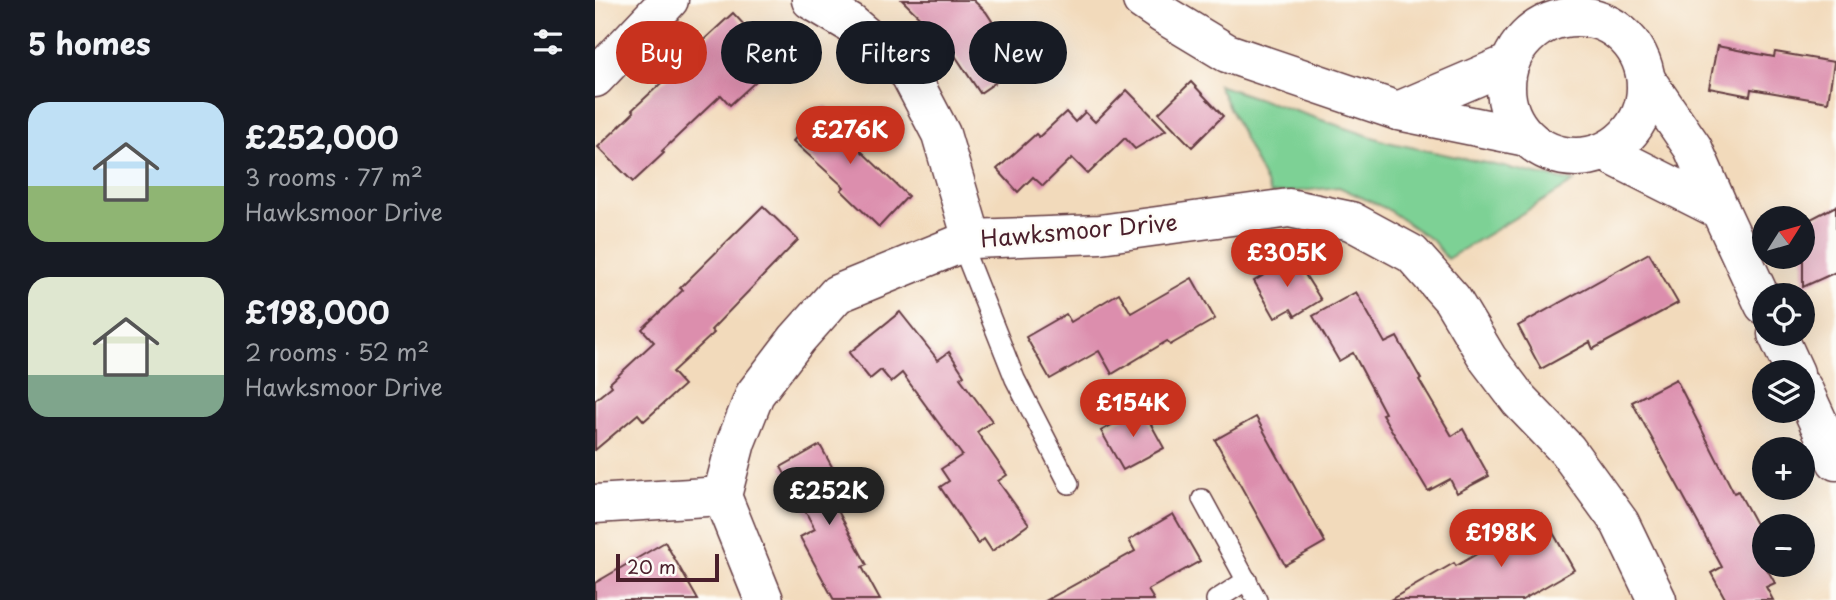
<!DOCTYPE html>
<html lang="en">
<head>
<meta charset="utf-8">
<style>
	:root { --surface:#171b24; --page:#20242c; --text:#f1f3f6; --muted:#9ea1a6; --accent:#c8321e }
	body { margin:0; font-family:"Playpen Sans",sans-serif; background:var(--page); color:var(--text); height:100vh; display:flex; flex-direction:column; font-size:26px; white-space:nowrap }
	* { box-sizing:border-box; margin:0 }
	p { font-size:23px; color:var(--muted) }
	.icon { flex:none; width:38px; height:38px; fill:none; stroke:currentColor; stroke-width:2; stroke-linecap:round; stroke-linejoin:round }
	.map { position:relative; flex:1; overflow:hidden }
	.panel { display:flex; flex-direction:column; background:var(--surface); width:595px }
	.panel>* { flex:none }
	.banner { position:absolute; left:21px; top:21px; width:665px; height:63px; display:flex; gap:14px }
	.needle { width:46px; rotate:53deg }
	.buttons { position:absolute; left:1157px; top:206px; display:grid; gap:14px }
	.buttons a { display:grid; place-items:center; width:63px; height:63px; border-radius:50%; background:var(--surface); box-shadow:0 7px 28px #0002; font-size:35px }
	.scale { position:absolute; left:21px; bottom:18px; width:103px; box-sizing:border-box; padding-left:7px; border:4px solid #4a1f2b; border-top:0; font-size:19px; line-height:24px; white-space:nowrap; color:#4a1f2b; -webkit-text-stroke:5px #fdfcf7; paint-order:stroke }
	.price { position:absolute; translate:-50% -60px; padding:0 16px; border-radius:24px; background:var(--accent); color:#fff; font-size:23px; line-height:46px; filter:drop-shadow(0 2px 4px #0008) }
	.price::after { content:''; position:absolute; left:50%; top:42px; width:21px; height:16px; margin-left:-10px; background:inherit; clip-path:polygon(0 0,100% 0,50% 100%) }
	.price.active { background:#222; color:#fff }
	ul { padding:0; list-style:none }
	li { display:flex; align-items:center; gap:21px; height:175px; padding:0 28px }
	li span { display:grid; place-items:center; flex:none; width:196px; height:140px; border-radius:21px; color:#555 }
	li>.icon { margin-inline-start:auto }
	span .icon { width:84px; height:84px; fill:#fffc; stroke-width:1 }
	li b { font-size:30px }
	h2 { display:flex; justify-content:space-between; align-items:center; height:84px; padding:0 28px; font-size:30px }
	.chip { padding:0 24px; border-radius:32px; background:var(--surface); box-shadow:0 7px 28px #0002; font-size:24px; line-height:63px }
	.chip.active { background:var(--accent); color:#fff }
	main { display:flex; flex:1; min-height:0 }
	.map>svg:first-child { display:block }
	.green { fill:#7dd195; stroke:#647860; stroke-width:2 }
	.building { fill:#dc8ead }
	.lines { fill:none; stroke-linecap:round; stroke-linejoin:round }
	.service-casing { stroke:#633b41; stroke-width:22 }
	.minor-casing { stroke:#633b41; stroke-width:41 }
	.tertiary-casing { stroke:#633b41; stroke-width:41 }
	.service { stroke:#fff; stroke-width:19 }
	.minor { stroke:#fff; stroke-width:38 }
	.tertiary { stroke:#fff; stroke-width:38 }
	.labels { text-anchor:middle; stroke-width:5; stroke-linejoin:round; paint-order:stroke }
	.street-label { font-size:23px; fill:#4a1f2b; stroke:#fdfcf7 }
</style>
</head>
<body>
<main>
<section class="panel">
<h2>5 homes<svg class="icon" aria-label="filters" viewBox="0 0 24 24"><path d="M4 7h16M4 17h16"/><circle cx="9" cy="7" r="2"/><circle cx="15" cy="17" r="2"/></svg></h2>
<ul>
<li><span style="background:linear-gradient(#bfe0f5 60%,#8fb573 0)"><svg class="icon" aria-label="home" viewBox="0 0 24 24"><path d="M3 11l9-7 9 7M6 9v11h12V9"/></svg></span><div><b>£252,000</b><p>3 rooms · 77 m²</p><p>Hawksmoor Drive</p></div></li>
<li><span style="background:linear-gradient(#dfe7d0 70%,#7fa58c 0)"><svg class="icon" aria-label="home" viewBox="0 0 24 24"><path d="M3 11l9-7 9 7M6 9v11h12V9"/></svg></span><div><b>£198,000</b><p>2 rooms · 52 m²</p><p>Hawksmoor Drive</p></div></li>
</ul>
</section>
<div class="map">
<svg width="1241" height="600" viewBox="0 0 1241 600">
	<rect width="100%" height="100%" fill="#fdfcf7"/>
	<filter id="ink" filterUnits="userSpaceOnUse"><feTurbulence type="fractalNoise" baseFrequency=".0143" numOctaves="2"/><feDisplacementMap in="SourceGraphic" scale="14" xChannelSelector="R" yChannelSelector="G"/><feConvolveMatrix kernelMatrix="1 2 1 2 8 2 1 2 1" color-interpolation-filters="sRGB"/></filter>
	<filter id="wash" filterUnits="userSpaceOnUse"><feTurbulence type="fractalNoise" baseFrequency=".00686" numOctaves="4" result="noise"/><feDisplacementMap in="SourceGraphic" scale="28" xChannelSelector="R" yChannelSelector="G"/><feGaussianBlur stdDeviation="1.57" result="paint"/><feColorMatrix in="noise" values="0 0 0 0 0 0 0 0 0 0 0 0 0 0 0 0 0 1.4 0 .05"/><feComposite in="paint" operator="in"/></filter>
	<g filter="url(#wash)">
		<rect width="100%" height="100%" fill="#f2dabb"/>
		<polygon class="green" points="623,85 792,142 979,182 852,259 838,241 792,209 744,187 676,194"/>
		<g id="blocks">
			<g class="building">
				<polygon points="307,0 378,0 391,12 426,65 385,93 353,45"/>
				<polygon points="138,13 183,61 135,105 126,95 67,151 69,153 38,182 3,147 39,112 37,110 76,74 74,72"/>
				<polygon points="1122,46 1179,57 1180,52 1239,62 1233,102 1156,89 1155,96 1114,88"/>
				<polygon points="596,82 628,116 597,147 564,113"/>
				<polygon points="532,90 571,130 540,149 530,138 493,174 477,158 448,186 438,177 423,192 402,169 441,134 444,137 471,112 480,122 490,112 500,122"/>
				<polygon points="230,106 271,144 265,150 313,196 284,227 246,190 249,187 198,141"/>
				<polygon points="168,206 203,240 116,330 119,333 77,372 89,385 49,421 43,414 0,450 0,400 17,386 15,383 59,342 47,329 88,290 85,288"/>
				<polygon points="1241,206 1241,272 1208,287 1208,223"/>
				<polygon points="1054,253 1083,303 998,349 995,342 946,369 923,326"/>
				<polygon points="699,257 726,300 700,316 696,309 680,318 659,281"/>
				<polygon points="597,278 620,319 575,345 572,341 517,374 504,351 455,379 431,337 471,314 476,322 524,293 536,313"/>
				<polygon points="761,292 790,343 802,337 826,379 824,380 857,436 868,429 894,476 862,493 855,479 833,491 787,414 790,413 758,353 744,361 718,316"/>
				<polygon points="305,312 343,360 354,352 369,375 365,378 397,421 382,432 412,475 403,481 434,524 397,551 389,539 383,544 345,487 354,481 346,469 367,455 307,373 296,382 286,370 275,379 254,353"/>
				<polygon points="1081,379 1139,493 1143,491 1167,535 1156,541 1180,583 1171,587 1178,600 1131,600 1116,573 1127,567 1037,402"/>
				<polygon points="547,408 569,448 528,470 506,431"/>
				<polygon points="661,417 730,542 690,565 620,440"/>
				<polygon points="225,445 256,501 242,509 272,565 267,567 285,600 239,600 205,537 220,529 186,467"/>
				<polygon points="947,513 979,570 927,600 795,600 859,563 861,566 908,539 906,536"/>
				<polygon points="578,514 605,561 553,590 559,600 452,600 540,551 534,540"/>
				<polygon points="70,542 103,600 0,600 0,583"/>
			</g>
		</g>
	</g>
	<g filter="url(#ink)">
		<use href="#blocks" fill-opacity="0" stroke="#633b41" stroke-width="2"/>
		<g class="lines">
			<g class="service-casing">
				<g id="service">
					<polyline points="366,243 420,379 474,484"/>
					<polyline points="607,499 662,600"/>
					<polyline points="621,600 652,580"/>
				</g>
			</g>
			<g class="minor-casing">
				<g id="minor">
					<polyline points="216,0 255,23 314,73 346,134 377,239"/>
					<polyline points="0,78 74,0"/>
					<polyline points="0,504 127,496"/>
					<polyline points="169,600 127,496 141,442 160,394 202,339 242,294 377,239 505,234 694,208 756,221 817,254 857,299 893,359 924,400 972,450 1025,523 1062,600"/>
				</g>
			</g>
			<g class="tertiary-casing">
				<g id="tertiary">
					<polyline points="547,0 569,15 632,53 803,111 931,137"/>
					<circle cx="981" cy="87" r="70"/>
					<polyline points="1052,81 1098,148 1125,210 1169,305"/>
					<polyline points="803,111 915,63"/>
					<polyline points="1010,152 1125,210"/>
					<polyline points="1182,334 1200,373"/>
					<polyline points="1208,389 1241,461"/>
				</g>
			</g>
			<use href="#service" class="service"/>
			<use href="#minor" class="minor"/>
			<use href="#tertiary" class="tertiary"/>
		</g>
	</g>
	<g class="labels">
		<g class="street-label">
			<text transform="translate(484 231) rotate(-5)" y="8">Hawksmoor Drive</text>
		</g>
	</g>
</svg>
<div class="buttons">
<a><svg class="needle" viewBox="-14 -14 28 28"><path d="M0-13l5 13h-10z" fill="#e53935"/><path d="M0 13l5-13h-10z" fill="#9ea1a6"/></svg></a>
<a><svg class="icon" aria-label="locate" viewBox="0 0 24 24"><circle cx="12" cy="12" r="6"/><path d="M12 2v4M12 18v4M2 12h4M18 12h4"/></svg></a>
<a><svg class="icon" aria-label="layers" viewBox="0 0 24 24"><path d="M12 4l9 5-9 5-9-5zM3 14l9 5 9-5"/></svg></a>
<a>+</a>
<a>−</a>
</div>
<div class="scale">20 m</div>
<b class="price" style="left:255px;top:166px">£276K</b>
<b class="price" style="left:692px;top:289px">£305K</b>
<b class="price" style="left:538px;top:439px">£154K</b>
<b class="price active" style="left:234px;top:527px">£252K</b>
<b class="price" style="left:906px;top:569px">£198K</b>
<div class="banner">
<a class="chip active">Buy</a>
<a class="chip">Rent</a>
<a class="chip">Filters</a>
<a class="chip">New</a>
</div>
</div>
</main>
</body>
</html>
